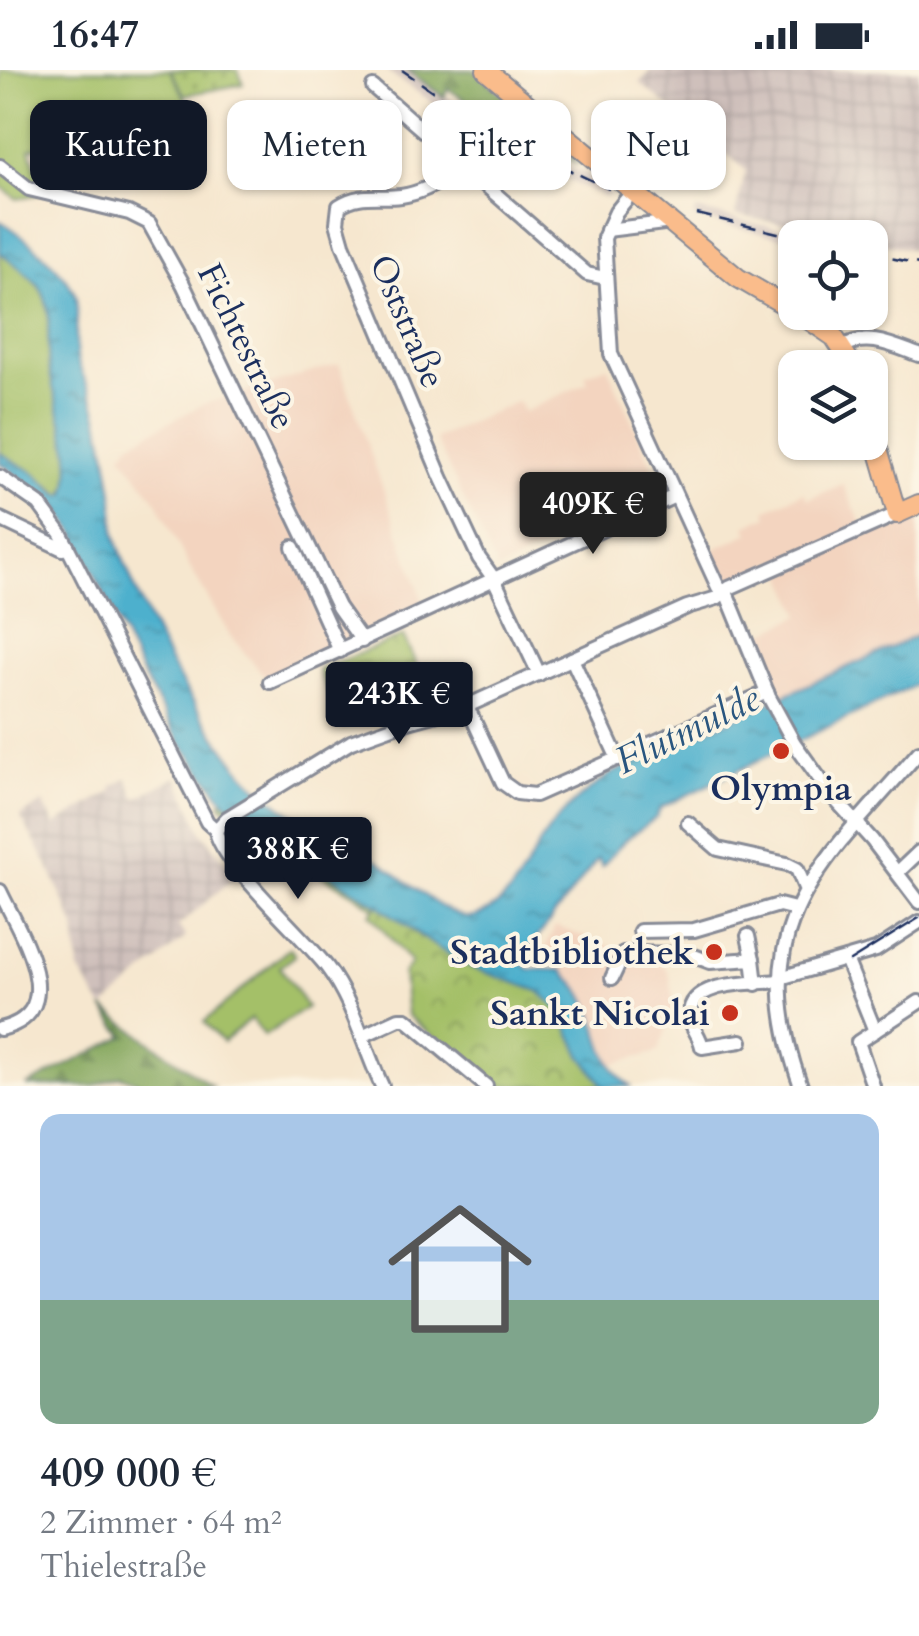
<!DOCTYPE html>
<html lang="de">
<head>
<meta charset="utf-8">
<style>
	:root { --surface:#fff; --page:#f6f6f7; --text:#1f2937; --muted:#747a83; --accent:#111827 }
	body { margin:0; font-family:Cardo,serif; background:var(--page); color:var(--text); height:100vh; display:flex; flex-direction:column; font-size:38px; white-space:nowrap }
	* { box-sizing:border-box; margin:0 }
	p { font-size:32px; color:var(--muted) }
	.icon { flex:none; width:55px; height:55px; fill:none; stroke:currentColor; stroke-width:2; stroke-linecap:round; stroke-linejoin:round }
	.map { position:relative; height:1016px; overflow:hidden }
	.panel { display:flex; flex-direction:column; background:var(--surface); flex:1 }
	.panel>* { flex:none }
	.hud { position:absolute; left:30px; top:30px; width:860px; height:90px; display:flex; gap:20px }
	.tools { position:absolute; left:778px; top:150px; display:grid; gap:20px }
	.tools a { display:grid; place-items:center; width:110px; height:110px; border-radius:20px; background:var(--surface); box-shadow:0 2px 8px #0004; font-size:50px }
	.price { position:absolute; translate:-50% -85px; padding:0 22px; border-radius:10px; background:var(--accent); color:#fff; font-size:32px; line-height:65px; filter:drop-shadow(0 2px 5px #0008) }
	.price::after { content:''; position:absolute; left:50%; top:60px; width:30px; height:22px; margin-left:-15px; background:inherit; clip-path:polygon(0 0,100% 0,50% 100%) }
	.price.on { background:#222; color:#fff }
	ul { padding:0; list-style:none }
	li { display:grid; align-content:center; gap:20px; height:530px; padding:0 40px }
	li span { display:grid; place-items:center; height:310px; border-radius:20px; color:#555 }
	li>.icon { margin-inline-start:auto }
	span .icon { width:180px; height:180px; fill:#fffc; stroke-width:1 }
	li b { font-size:42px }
	.pill { padding:0 35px; border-radius:20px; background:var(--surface); box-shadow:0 2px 8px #0004; font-size:35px; line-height:90px }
	.pill.on { background:var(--accent); color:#fff }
	.status { display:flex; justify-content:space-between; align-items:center; height:70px; padding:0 50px; background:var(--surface); direction:ltr }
	.status svg { height:28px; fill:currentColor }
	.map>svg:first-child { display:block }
	.built { fill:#f3d4bf }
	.industrial { fill:url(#industrial-grid) }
	.railway { fill:#cfc0bb }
	.grass { fill:#a4c067; stroke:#607862; stroke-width:2.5 }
	.forest { fill:url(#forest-firs); stroke:#4f6a5d; stroke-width:2.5 }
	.park { fill:url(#park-crowns); stroke:#607862; stroke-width:2.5 }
	.garden { fill:url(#garden-dots); stroke:#607862; stroke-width:2.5 }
	.water { fill:url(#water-ripples); stroke:#347096; stroke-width:2.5 }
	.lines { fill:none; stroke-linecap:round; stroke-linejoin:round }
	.minor-casing { stroke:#888b96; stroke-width:18 }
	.major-casing { stroke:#888b96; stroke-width:22 }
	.minor { stroke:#fff; stroke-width:12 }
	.major { stroke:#fabc8b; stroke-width:18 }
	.tram { stroke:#1b2f5e; stroke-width:2.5 }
	.rail { stroke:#1b2f5e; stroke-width:2.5; stroke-dasharray:15 8; stroke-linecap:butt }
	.poi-dot { fill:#c8321e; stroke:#fcf5e5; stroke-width:4 }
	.labels { text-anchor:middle; stroke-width:8; stroke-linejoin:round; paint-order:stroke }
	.street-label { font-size:35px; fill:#1b2f5e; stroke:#fcf5e5 }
	.poi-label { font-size:35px; font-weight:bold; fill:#1b2f5e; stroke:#fcf5e5; text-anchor:end }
	.water-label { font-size:38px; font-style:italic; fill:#2a567f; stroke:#fcf5e5 }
</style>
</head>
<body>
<div class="status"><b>16:47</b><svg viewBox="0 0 49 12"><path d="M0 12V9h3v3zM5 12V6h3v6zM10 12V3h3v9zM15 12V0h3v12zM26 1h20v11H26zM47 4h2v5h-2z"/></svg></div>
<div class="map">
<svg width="919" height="1016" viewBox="0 0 919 1016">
	<defs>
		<pattern id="industrial-grid" width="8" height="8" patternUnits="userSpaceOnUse" patternTransform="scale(2.5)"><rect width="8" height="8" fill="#cfc0bb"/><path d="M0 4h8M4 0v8" fill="none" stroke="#b1a5a3"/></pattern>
		<pattern id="forest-firs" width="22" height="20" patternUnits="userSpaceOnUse" patternTransform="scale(2.5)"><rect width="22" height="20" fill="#83a65c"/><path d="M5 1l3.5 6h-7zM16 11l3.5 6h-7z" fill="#6a884f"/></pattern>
		<pattern id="park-crowns" width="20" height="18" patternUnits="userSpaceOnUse" patternTransform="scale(2.5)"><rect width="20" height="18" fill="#a4c067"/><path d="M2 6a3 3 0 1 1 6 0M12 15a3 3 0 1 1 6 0" fill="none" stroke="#859c58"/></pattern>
		<pattern id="garden-dots" width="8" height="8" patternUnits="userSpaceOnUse" patternTransform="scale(2.5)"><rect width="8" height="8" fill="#a4c067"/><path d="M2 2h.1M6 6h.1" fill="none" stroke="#859c58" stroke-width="1.8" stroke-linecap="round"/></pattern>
		<pattern id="water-ripples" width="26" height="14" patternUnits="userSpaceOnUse" patternTransform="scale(2.5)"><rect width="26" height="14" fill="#4eb0cd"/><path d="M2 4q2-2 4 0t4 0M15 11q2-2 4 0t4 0" fill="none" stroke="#4090aa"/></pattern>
	</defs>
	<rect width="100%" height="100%" fill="#fcf5e5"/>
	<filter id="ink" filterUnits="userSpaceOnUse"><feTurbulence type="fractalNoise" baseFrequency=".01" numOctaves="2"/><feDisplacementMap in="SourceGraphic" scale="20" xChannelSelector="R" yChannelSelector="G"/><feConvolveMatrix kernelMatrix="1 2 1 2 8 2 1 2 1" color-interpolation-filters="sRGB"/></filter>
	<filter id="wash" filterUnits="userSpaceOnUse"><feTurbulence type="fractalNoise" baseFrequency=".0048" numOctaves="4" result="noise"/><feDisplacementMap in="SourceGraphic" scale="40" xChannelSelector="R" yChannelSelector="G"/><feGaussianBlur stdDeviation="2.25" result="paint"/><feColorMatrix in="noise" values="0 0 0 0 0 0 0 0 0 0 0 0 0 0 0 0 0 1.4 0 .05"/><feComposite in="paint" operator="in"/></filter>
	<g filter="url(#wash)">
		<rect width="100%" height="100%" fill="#f6e7cf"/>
		<g class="built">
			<polygon points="339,294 425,537 270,612 231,567 190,498 157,432 122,385 130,373 204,334"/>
			<polygon points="607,296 658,409 657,423 498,500 435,369 518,331 524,342 588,312 585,305"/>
			<polygon points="843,414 867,465 919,442 919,565 776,629 752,569 801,545 779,491 726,513 711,481 749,463 746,456 768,446 766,440 804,422 808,429"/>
			<polygon points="555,856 666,897 670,906 674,938 658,982 612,994 591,939 573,912 563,900 543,890 542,885"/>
		</g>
		<g class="industrial">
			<polygon points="651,0 919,0 919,181 870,171 870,168 851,167 735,145 746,100 640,13"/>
			<polygon points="177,707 202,762 236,806 178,856 186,867 103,938 79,900 75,857 49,797 20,746 43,733 55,755 113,721 112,717 127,708 136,728"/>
		</g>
		<g class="railway">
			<polygon points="385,0 407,0 523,77 611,115 607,128 506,82"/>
			<polygon points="696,140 815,167 795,168 795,171 694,148"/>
		</g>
		<g class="grass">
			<polygon points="0,0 170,0 189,35 149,80 100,62 30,79 37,102 52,121 17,129 0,116"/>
			<path d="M0,182C15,194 37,208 44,226C53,248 46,273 49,296C54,330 84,396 63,426L34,403L0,383Z"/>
			<polygon points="223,729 262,762 378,835 435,876 571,961 581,985 604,1016 429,877 357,826 262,770 220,734"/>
			<polygon points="290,878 295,886 280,897 307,937 264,966 251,948 223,972 204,952"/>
		</g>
		<g class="forest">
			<polygon points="407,0 474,0 568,79 577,94 534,74 448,19 444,27"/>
			<polygon points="103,938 212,1016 148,1016 120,1006 93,1016 26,1016 124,966"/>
		</g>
		<g class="park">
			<polygon points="403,566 434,632 343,657 318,600"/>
			<polygon points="378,835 435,876 471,897 539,921 549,929 561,942 581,985 604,1016 494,1016 407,945 403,904 411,893 370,844"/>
		</g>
		<polygon class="garden" points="170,0 238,0 243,14 185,25"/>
		<path class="water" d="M0,151C20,162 68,203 75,225C81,245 72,271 78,292C83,309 93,324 97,342C104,366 108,391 112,416C116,436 111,456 118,475C146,553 186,629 236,694C277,746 325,758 378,791C399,804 451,853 474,847C513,836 525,795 546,764C563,739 587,721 612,703L919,565V613L660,738L657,747L625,770L602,796L598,788L519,891L529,899L562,900C573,911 585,925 591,939C601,965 605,1002 632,1016H604L581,985L561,942L539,921L471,897L435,876L378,835L262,762L223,729L179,671L142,604L75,463L54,432L0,393V383L36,404L59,425H66C79,381 54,338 49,295C46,272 53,247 44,225C37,208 14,194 0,182Z"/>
	</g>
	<g filter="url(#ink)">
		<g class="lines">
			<g class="minor-casing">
				<g id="minor">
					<polyline points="373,17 587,204 605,208"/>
					<polyline points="0,96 29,119 129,143 149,153 183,214 338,537 362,571"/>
					<path d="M466,97C445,108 425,123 401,126C378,129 360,122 339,136L337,153L343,174L441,407L479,488L494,509L539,604"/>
					<polyline points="633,121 616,142 604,168 611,284 718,517 726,522 769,627 794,673 832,726 872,770 919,832"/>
					<polyline points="607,160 672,152"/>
					<path d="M842,277C867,262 894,276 919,285"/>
					<path d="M0,407L39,434L61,464L207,752L216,760C218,789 305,868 327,897C354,933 363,976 382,1016"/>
					<polyline points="0,449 63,479 68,477"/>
					<polyline points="293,477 340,581"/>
					<polyline points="572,589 618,689"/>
					<polyline points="270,612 675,426"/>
					<polyline points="467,636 503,713 517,723 535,725 767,622"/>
					<polyline points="688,753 718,779 787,794 797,799 805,818"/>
					<polyline points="216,760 227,748 351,672 401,654 467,636 687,537 717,528 729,518 897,444"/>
					<polyline points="898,802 919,782"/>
					<path d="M0,821C19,862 73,942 0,959"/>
					<polyline points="640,861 694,860 779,835 795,839"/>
					<polyline points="748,866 753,889"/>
					<polyline points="846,889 875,961"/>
					<polyline points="612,908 624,883 689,884 710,892 753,889 756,914"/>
					<polyline points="780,908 876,880 919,852"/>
					<polyline points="362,966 399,949 406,949 486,1016"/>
					<path d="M741,971L702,977C700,965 691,958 690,947C687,909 755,914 780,911"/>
					<path d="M801,1016C742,854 821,795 919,682"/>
					<polyline points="873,1016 858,972 919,932"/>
				</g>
			</g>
			<g class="major-casing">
				<g id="major">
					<polyline points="486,0 738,208 795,241"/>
					<polyline points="797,242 834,267 854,298"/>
					<polyline points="870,351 897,444 919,434"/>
				</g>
			</g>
			<use href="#minor" class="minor"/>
			<use href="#major" class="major"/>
			<polyline class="tram" points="850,891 919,848"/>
			<g class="rail">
				<polyline points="402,0 496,65 609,119"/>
				<polyline points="697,144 799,168"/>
				<polyline points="870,184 919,194"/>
			</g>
		</g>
	</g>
	<g class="poi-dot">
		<circle cx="781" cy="681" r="10"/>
		<circle cx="714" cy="882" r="10"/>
		<circle cx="730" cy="943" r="10"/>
	</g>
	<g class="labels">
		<g class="street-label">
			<text transform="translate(408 251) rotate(67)" y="12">Oststraße</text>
			<text transform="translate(247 276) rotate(64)" y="12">Fichtestraße</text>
		</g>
		<g class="poi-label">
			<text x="781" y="730" text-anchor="middle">Olympia</text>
			<text x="694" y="894">Stadtbibliothek</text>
			<text x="710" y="955">Sankt Nicolai</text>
		</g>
		<g class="water-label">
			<text transform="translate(687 659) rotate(-26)" y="13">Flutmulde</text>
		</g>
	</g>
</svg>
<div class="tools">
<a><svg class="icon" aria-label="locate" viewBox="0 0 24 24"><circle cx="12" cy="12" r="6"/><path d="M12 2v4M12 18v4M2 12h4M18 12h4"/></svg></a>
<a><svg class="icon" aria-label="layers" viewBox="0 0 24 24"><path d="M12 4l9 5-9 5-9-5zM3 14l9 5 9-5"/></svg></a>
</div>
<b class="price on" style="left:593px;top:487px">409K €</b>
<b class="price" style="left:399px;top:677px">243K €</b>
<b class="price" style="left:298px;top:832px">388K €</b>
<div class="hud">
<a class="pill on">Kaufen</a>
<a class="pill">Mieten</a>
<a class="pill">Filter</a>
<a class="pill">Neu</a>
</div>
</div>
<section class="panel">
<ul>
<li><span style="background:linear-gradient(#a9c7e8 60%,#7fa58c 0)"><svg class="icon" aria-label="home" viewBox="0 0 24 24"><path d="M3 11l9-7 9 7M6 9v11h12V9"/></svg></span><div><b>409 000 €</b><p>2 Zimmer · 64 m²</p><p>Thielestraße</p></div></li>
</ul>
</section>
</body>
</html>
